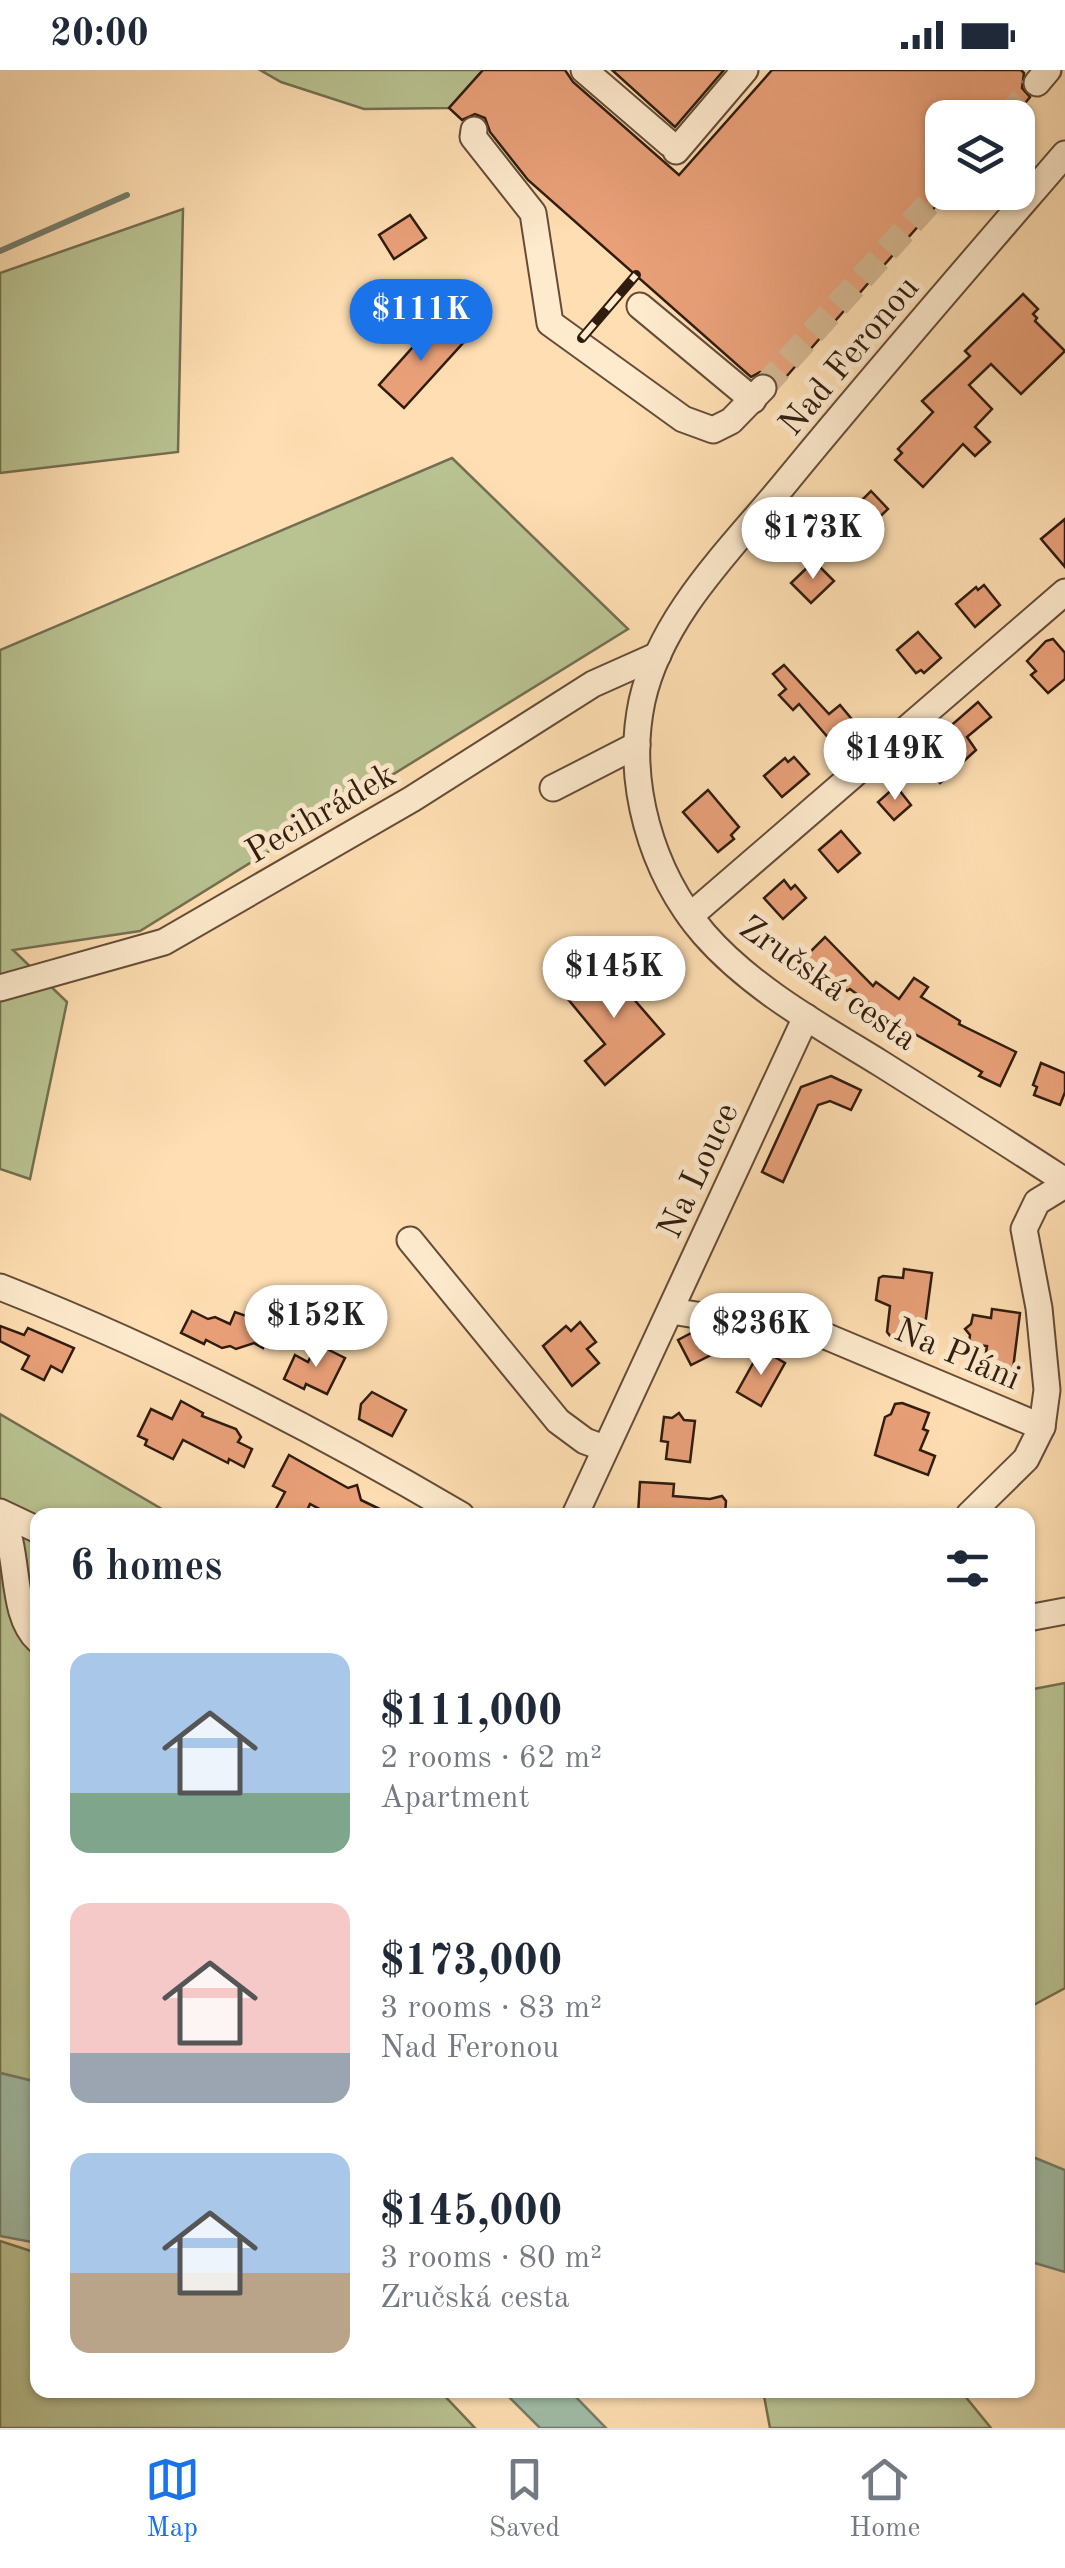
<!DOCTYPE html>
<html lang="en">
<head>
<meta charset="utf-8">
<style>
	:root { --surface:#fff; --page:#f6f6f7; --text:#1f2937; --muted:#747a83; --line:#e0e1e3; --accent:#1a73e8 }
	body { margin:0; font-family:"Old Standard TT",serif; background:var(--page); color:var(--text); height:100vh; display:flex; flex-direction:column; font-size:38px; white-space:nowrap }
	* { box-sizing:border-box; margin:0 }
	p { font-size:32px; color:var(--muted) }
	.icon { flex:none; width:55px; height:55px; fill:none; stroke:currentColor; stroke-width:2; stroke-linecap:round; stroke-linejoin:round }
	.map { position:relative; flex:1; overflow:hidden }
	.sheet { position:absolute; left:30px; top:1438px; width:1005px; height:890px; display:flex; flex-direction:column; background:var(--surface); border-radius:20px; box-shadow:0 2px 8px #0004 }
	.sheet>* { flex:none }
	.tools { position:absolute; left:925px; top:30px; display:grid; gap:20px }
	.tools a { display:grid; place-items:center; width:110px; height:110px; border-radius:20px; background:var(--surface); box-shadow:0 2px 8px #0004; font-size:50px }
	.price { position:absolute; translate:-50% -85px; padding:0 22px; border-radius:35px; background:#fff; color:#222; font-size:32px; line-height:65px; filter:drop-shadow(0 2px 5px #0008) }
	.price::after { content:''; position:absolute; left:50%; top:60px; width:30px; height:22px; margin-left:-15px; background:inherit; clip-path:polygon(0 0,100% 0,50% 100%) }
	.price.current { background:var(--accent); color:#fff }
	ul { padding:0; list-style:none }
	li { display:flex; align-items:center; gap:30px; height:250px; padding:0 40px }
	li span { display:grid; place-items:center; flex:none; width:280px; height:200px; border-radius:20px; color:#555 }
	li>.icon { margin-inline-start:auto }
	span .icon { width:120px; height:120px; fill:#fffc; stroke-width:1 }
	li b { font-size:42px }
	h2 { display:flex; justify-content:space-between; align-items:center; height:120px; padding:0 40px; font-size:42px }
	.status { display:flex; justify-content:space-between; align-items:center; height:70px; padding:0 50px; background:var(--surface); direction:ltr }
	.status svg { height:28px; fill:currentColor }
	.tab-bar { display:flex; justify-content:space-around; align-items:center; height:140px; border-top:2px solid var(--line); background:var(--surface); font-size:28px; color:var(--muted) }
	.tab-bar a { display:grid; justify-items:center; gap:5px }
	.tab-bar .current { color:var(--accent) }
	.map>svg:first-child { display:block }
	.green { fill:#b9c291; stroke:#746f50; stroke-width:2.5 }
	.water { fill:#a1bda7; stroke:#747d6a; stroke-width:2.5 }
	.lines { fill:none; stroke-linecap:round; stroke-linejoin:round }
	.stream { stroke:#747d6a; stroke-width:6 }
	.building { fill:#e9a079; stroke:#301c0f; stroke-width:2.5 }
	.minor-tunnel { stroke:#d5b791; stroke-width:25; stroke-dasharray:25 12; stroke-linecap:butt }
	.minor-casing { stroke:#644c38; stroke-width:29 }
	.minor { stroke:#feeacd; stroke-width:25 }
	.rail-casing { stroke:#301c0f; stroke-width:10 }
	.rail { stroke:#feeacd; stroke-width:6; stroke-dasharray:19; stroke-linecap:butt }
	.labels { text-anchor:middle; stroke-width:10; stroke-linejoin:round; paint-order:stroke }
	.street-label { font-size:35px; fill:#301c0f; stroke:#feeacd }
</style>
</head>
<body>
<div class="status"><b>20:00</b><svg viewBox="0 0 49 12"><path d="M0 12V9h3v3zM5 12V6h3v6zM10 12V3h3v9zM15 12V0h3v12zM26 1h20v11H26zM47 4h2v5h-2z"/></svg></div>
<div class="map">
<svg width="1065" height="2358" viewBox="0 0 1065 2358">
	<rect width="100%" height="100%" fill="#fedeb2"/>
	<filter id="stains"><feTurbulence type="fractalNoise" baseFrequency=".002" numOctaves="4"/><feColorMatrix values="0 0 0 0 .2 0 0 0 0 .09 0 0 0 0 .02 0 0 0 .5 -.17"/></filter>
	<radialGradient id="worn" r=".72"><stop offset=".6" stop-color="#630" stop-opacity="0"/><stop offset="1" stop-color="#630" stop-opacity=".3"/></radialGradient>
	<g class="green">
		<polygon points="260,0 483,0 449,38 364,39 281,12"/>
		<polygon points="183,139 178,382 0,403 0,203"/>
		<polygon points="452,388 628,559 140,861 13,880 67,932 30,1109 0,1099 0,580"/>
		<polygon points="0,1344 172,1445 38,1445 37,2012 0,2003"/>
		<polygon points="1065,1613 1065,1918 1028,1938 1028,1620"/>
		<polygon points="0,2171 37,2183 38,2320 439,2320 475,2358 0,2358"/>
		<polygon points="770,2320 960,2320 991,2358 770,2358 764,2326"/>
	</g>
	<g class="water">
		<polygon points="0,2003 37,2012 37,2173 0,2166"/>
		<polygon points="1028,2085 1065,2100 1065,2202 1028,2191"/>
		<polygon points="502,2320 569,2320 606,2358 540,2358"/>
	</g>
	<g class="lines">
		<polyline class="stream" points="0,181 127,125"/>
	</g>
	<g class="building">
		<polygon points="483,0 565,0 573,12 679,105 772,0 1021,0 1024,3 1022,18 1030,27 1013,48 942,48 942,129 779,315 768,303 760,302 751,307 528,110 490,62 485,48 475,44 462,50 449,38"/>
		<polygon points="612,0 724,0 675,57"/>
		<polygon points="410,145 426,168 394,189 379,165"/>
		<polygon points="1023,224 1038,239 1033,244 1037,248 1035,251 1065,281 1021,324 991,294 969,315 992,339 975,357 990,372 975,386 963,374 923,417 895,390 902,383 898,379 933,342 922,331 970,286 965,281"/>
		<polygon points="437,250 463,273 404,338 379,315"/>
		<polygon points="871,421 888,439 865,461 848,444"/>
		<polygon points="1065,449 1065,497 1041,469"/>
		<polygon points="814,491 834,511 811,533 791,513"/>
		<polygon points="984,515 1000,535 975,557 956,534 976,517 978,520"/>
		<polygon points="918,562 941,588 924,603 921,600 916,603 897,580"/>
		<polygon points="1053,569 1065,583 1065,609 1048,623 1031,605 1036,601 1027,591 1046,571"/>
		<polygon points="784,595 829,644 840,635 860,659 838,679 799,634 793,640 779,625 786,619 773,604"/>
		<polygon points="978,632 991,647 967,667 976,680 940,713 915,687"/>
		<polygon points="794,687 809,704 782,727 764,706 785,688 788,692"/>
		<polygon points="896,716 911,735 894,750 878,732"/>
		<polygon points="708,720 739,757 731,765 734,769 718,782 683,742"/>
		<polygon points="841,761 860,783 838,802 819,780"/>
		<polygon points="784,810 791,819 795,815 806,828 783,849 764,828"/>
		<polygon points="825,867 873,916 876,912 899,929 914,908 928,917 921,927 960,951 959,954 1016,982 1000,1016 979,1006 982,1002 897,954 850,919 847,921 837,911 834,914 825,907 805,887"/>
		<polygon points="611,889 632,913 625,919 664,964 605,1015 585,991 605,974 567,928"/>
		<polygon points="1041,993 1065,1003 1065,1022 1060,1035 1034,1025 1037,1017 1033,1015"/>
		<polygon points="831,1006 861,1020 851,1040 830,1031 818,1035 783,1112 762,1102 801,1017"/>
		<polygon points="904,1199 932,1203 924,1263 907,1261 898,1268 891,1267 887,1262 890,1236 876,1230 879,1208 883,1206 903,1208"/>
		<polygon points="992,1239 1020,1243 1013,1299 1003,1298 998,1302 994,1296 984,1295 987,1276 969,1274 970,1265 965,1259 971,1254 973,1245 991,1248"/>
		<polygon points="192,1241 208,1249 215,1247 230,1254 235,1242 274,1256 263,1278 254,1273 236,1279 230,1276 222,1278 206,1270 204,1274 181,1263"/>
		<polygon points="580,1252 596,1272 587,1279 599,1293 572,1316 543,1276 566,1256 571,1261"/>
		<polygon points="0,1256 24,1265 28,1258 74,1278 62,1302 51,1296 44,1310 22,1299 29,1286 0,1271"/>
		<polygon points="695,1261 702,1262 713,1284 691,1295 678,1270"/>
		<polygon points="317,1274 345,1288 327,1324 306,1314 304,1319 284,1309 295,1285 308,1292"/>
		<polygon points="761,1279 785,1293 761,1336 737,1322"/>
		<polygon points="372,1322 406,1340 392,1366 359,1349 361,1334"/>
		<polygon points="181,1331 203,1343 202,1346 236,1359 241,1367 238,1372 252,1379 244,1397 229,1389 228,1393 183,1370 173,1389 145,1375 147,1370 138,1366 151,1339 172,1349"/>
		<polygon points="902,1333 929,1343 923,1359 928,1361 920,1380 935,1386 928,1405 875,1385 885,1347 891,1344 895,1334"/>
		<polygon points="679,1343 684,1350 695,1351 690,1392 666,1389 668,1372 661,1371 664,1347 672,1348"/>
		<polygon points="289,1385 348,1418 357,1415 361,1430 392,1445 331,1445 310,1434 305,1445 289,1445 276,1439 285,1422 273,1416"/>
		<polygon points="640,1412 674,1414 673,1426 710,1429 722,1426 726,1431 725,1445 638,1445"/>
	</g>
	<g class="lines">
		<g class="minor-tunnel">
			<polyline points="1006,48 1037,13"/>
			<polyline points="763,318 942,119"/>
		</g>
		<g class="minor-casing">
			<g id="minor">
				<polyline points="584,0 670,74"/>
				<polyline points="1037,13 1048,0"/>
				<polyline points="474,60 473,67 533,143 550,253 683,349 713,360 731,351 763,318"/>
				<polyline points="676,81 745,0"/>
				<path d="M1065,84C971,193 877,301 786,412C732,478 661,545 642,631C625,712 651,802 704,864C751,918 820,956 880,993C942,1032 1004,1071 1065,1111"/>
				<polyline points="640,236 753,330"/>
				<polyline points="553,718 637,675"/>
				<polyline points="690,846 1065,522"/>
				<polyline points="0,918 164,872 412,729 593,614 658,585"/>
				<polyline points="410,1170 558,1351 585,1371 604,1378"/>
				<path d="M0,1217C161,1280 313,1358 461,1445"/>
				<polyline points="671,1241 823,1265 1042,1357"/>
				<polyline points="0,1442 38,1460"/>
				<path d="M0,1444C21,1480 9,1544 38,1570"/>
				<polyline points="575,1445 806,947"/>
				<polyline points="969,1445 1026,1389 1042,1357 1047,1320 1039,1238 1024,1159 1037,1132 1065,1115"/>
				<polyline points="1028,1548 1065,1541"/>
			</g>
		</g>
		<use href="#minor" class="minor"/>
		<g class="rail-casing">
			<polyline id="rail" points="582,268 636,205"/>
		</g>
		<use href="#rail" class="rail"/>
	</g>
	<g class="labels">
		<g class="street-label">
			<text transform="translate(848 285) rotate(-50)" y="12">Nad Feronou</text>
			<text transform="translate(320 742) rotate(-30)" y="12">Pecihrádek</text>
			<text transform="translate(829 912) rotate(35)" y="12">Zručská cesta</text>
			<text transform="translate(697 1100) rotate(-65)" y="12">Na Louce</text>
			<text transform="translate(958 1283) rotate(23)" y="12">Na Pláni</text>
		</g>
	</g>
	<rect width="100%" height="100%" filter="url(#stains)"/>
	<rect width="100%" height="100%" fill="url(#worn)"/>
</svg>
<div class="tools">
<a><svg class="icon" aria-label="layers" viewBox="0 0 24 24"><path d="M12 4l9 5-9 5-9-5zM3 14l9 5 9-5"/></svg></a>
</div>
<b class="price current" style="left:421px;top:294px">$111K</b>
<b class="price" style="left:813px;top:512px">$173K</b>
<b class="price" style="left:895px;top:733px">$149K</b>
<b class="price" style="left:614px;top:951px">$145K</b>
<b class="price" style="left:316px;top:1300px">$152K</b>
<b class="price" style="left:761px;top:1308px">$236K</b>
<section class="sheet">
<h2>6 homes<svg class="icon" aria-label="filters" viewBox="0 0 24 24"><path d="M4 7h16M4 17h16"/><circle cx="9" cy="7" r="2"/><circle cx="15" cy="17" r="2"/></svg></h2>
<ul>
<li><span style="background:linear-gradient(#a9c7e8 70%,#7fa58c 0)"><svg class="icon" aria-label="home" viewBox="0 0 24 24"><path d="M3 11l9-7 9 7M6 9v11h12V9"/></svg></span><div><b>$111,000</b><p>2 rooms · 62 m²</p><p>Apartment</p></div></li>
<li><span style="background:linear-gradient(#f6c9c9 75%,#9aa5b1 0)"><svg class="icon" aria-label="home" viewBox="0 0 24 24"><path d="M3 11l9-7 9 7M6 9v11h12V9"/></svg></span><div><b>$173,000</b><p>3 rooms · 83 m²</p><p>Nad Feronou</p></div></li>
<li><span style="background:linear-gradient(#a9c7e8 60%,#b9a48a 0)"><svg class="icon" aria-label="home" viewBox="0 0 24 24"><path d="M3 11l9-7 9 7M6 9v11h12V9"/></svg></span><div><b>$145,000</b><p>3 rooms · 80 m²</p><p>Zručská cesta</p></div></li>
</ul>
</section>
</div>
<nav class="tab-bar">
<a class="current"><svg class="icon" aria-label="map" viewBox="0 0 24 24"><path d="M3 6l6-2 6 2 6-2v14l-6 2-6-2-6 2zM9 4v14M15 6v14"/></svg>Map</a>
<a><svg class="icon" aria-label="saved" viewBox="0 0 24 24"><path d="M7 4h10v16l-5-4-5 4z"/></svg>Saved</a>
<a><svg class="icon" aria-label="home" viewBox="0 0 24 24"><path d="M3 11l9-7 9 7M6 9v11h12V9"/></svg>Home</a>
</nav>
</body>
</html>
